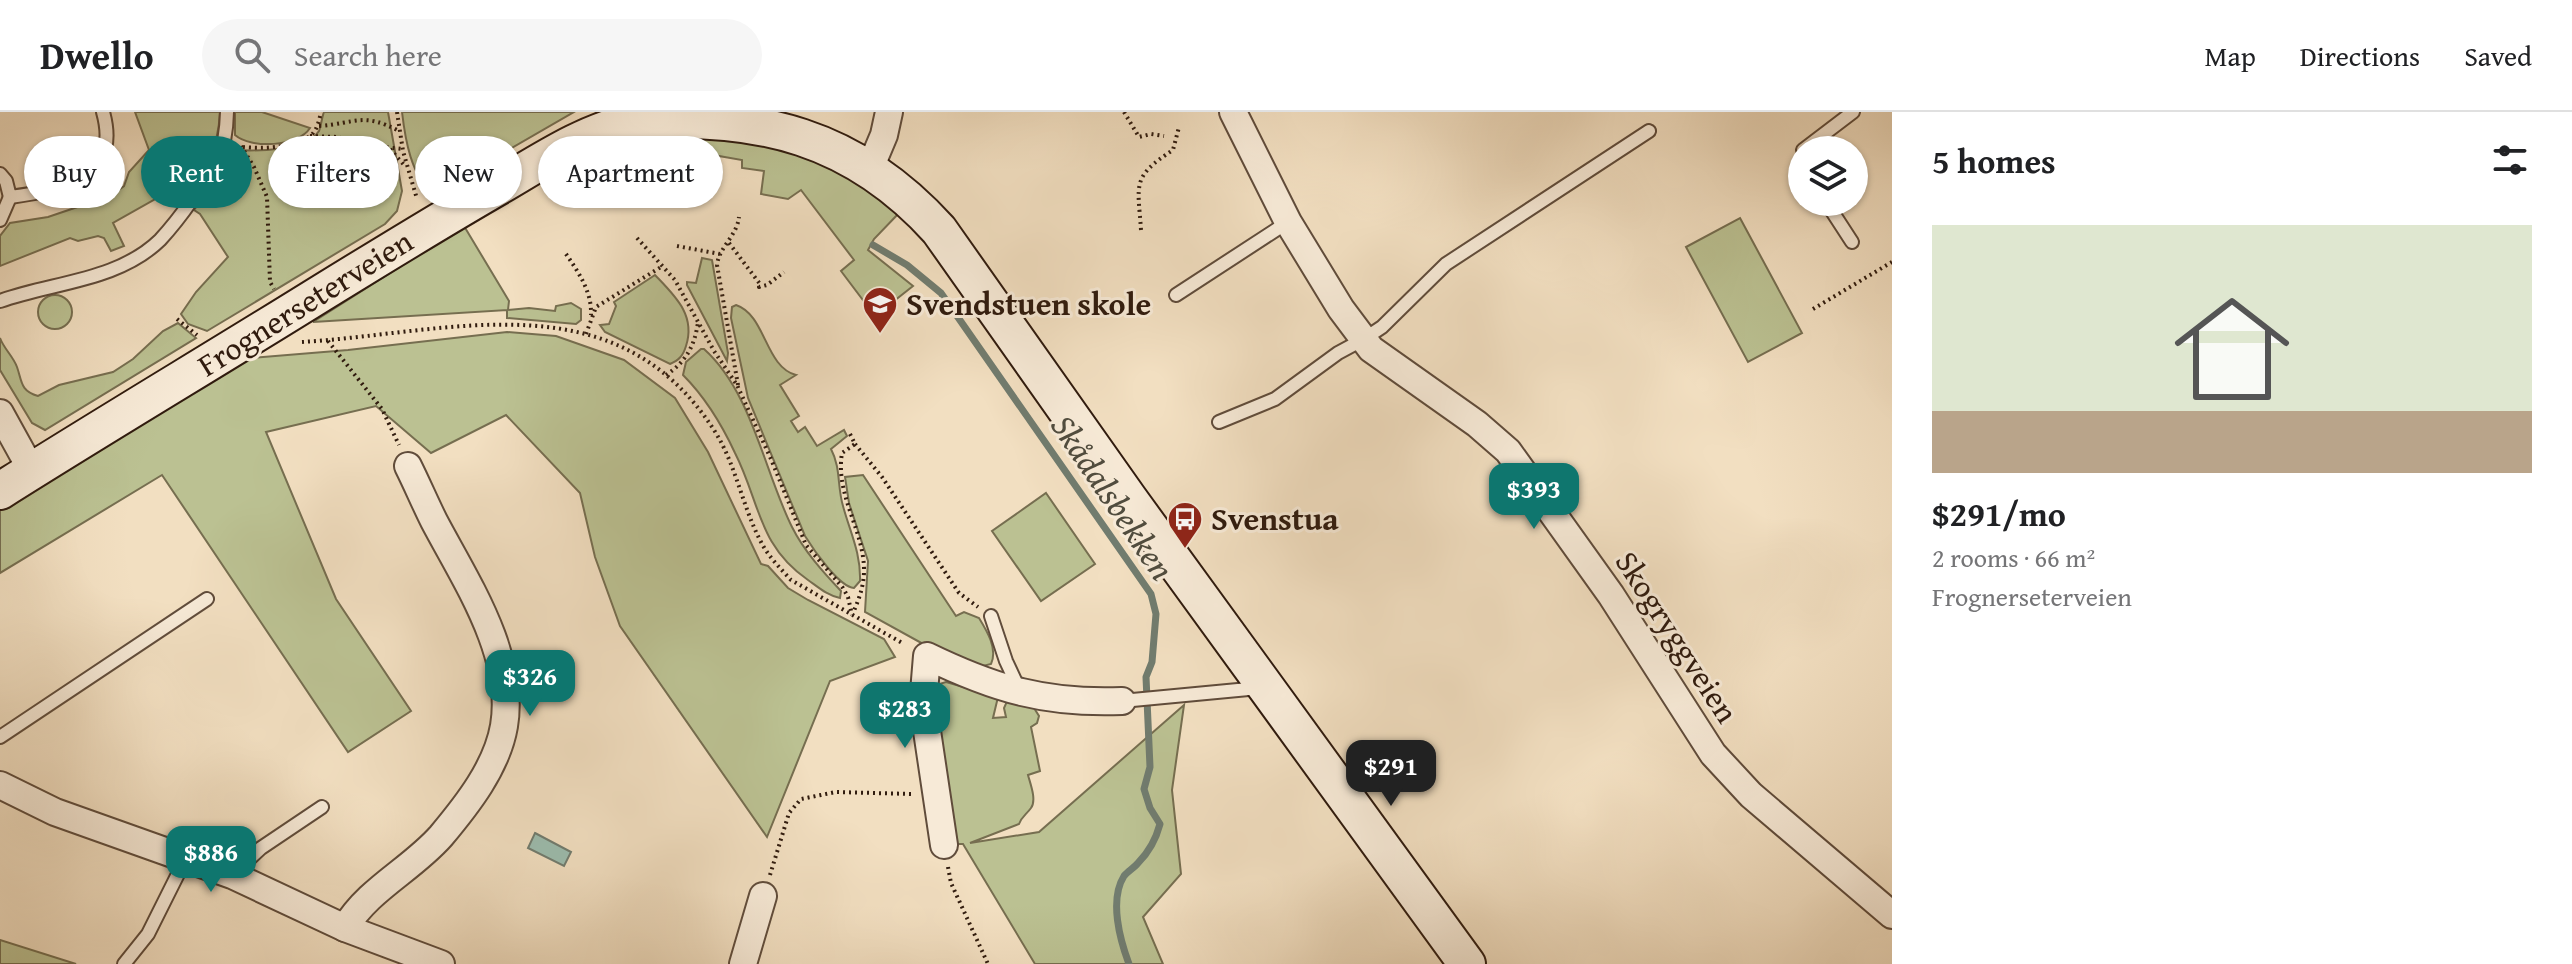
<!DOCTYPE html>
<html lang="en">
<head>
<meta charset="utf-8">
<style>
	:root { --surface:#fff; --page:#f6f6f6; --text:#202124; --muted:#757577; --line:#e0e0e0; --accent:#0f766e }
	body { margin:0; font-family:"Gentium Book Plus",serif; background:var(--page); color:var(--text); height:100vh; display:flex; flex-direction:column; font-size:30px; white-space:nowrap }
	* { box-sizing:border-box; margin:0 }
	p { font-size:26px; color:var(--muted) }
	.icon { flex:none; width:44px; height:44px; fill:none; stroke:currentColor; stroke-width:2; stroke-linecap:round; stroke-linejoin:round }
	.map { position:relative; flex:1; overflow:hidden }
	.drawer { display:flex; flex-direction:column; background:var(--surface); width:680px }
	.drawer>* { flex:none }
	.top-card { position:absolute; left:24px; top:24px; width:760px; height:72px; display:flex; gap:16px }
	.buttons { position:absolute; left:1788px; top:24px; display:grid; gap:16px }
	.buttons a { display:grid; place-items:center; width:80px; height:80px; border-radius:50%; background:var(--surface); box-shadow:0 2px 6px #0004; font-size:40px }
	.price { position:absolute; translate:-50% -68px; padding:0 18px; border-radius:16px; background:var(--accent); color:#fff; font-size:26px; line-height:52px; filter:drop-shadow(0 2px 4px #0008) }
	.price::after { content:''; position:absolute; left:50%; top:48px; width:24px; height:18px; margin-left:-12px; background:inherit; clip-path:polygon(0 0,100% 0,50% 100%) }
	.price.current { background:#222; color:#fff }
	ul { padding:0; list-style:none }
	li { display:grid; align-content:center; gap:16px; height:424px; padding:0 40px }
	li+li { border-top:2px solid var(--line) }
	li span { display:grid; place-items:center; height:248px; border-radius:0px; color:#555 }
	li>.icon { margin-inline-start:auto }
	span .icon { width:144px; height:144px; fill:#fffc; stroke-width:1 }
	li b { font-size:34px }
	h2 { display:flex; justify-content:space-between; align-items:center; height:96px; padding:0 40px; font-size:34px }
	.chip { padding:0 28px; border-radius:36px; background:var(--surface); box-shadow:0 2px 6px #0004; font-size:28px; line-height:72px }
	.chip.current { background:var(--accent); color:#fff }
	header { display:flex; align-items:center; gap:48px; box-sizing:border-box; height:112px; padding:0 40px; background:var(--surface); border-bottom:2px solid var(--line) }
	header strong { font-size:38px }
	nav { display:flex; gap:44px; margin-inline-start:auto; font-size:28px }
	.search { width:560px; height:72px; background:var(--page); display:flex; align-items:center; gap:20px; box-sizing:border-box; padding:0 28px; border-radius:44px; color:var(--muted); font-size:30px }
	main { display:flex; flex:1; min-height:0 }
	.map>svg:first-child { display:block }
	.green { fill:#bbc192; stroke:#766e50; stroke-width:2 }
	.water { fill:#9cbdaf; stroke:#717c6f; stroke-width:2 }
	.lines { fill:none; stroke-linecap:round; stroke-linejoin:round }
	.stream { stroke:#717c6f; stroke-width:7 }
	.service-casing { stroke:#604c3b; stroke-width:16 }
	.minor-casing { stroke:#604c3b; stroke-width:30 }
	.secondary-casing { stroke:#301b0e; stroke-width:40 }
	.path { stroke:#301b0e; stroke-width:4; stroke-dasharray:2 4; stroke-linecap:butt }
	.service { stroke:#f7ead7; stroke-width:12 }
	.minor { stroke:#f7ead7; stroke-width:26 }
	.secondary { stroke:#f7ead7; stroke-width:36 }
	.labels { text-anchor:middle; stroke-width:6; stroke-linejoin:round; paint-order:stroke }
	.street-label { font-size:32px; fill:#301b0e; stroke:#f7ead7 }
	.poi-label { font-size:32px; font-weight:bold; fill:#301b0e; stroke:#f7ead7; text-anchor:start }
	.water-label { font-size:34px; font-style:italic; fill:#504c3e; stroke:#f7ead7 }
</style>
</head>
<body>
<header>
<strong>Dwello</strong>
<div class="search"><svg class="icon" aria-label="search" viewBox="0 0 24 24"><circle cx="10" cy="10" r="6"/><path d="M15 15l6 6"/></svg>Search here</div>
<nav><a>Map</a><a>Directions</a><a>Saved</a></nav>
</header>
<main>
<div class="map">
<svg width="1892" height="852" viewBox="0 0 1892 852">
	<rect width="100%" height="100%" fill="#f2dfc1"/>
	<filter id="stains"><feTurbulence type="fractalNoise" baseFrequency=".0025" numOctaves="4"/><feColorMatrix values="0 0 0 0 .2 0 0 0 0 .09 0 0 0 0 .02 0 0 0 .5 -.17"/></filter>
	<radialGradient id="worn" r=".72"><stop offset=".6" stop-color="#630" stop-opacity="0"/><stop offset="1" stop-color="#630" stop-opacity=".3"/></radialGradient>
	<g class="green">
		<path d="M135,0H220C218,40 205,57 182,88L168,80L113,111L124,134L111,139L104,126L98,124L78,129L70,126L0,154V124L10,111L48,105L110,84L124,74L129,60L149,38Z"/>
		<path d="M235,0H262L310,16C298,35 251,37 235,23Z"/>
		<path d="M324,0H388L402,79L397,99L385,112L207,219L188,212L181,202L196,180L228,145L200,102L194,98L219,66L232,38C254,39 306,40 319,19C321,14 322,5 324,0Z"/>
		<path d="M402,0H574L434,81C411,66 405,26 402,0Z"/>
		<polygon points="707,19 831,50 899,101 874,127 868,138 913,174 875,204 841,159 854,148 801,78 788,87 761,82 764,59 742,56 742,48 713,43 711,50 688,46 684,69 658,64 650,52 638,60 620,32 648,25"/>
		<polygon points="1740,106 1802,221 1748,250 1686,135"/>
		<polygon points="464,114 509,189 508,198 529,196 555,199 556,194 571,191 581,197 581,208 576,212 507,206 507,198 313,210"/>
		<polygon points="702,146 712,148 728,241 727,249 687,173 687,170 696,171"/>
		<path d="M655,163C675,184 696,203 686,234C683,244 679,248 670,252L605,220L600,213L609,212L616,194L614,190Z"/>
		<circle cx="55" cy="200" r="17"/>
		<path d="M736,193C766,203 765,255 796,263L780,273L799,304L791,309L798,320L805,315L817,334L844,318L847,324L831,337C841,356 837,374 843,394C850,420 861,441 860,469L854,476C839,475 813,437 805,424L748,286L731,206L732,195Z"/>
		<path d="M178,211L196,226L45,318L32,311L0,258V226C4,237 13,244 17,255C22,269 20,279 38,284L59,273L113,260L133,247L163,219Z"/>
		<polygon points="507,220 556,224 624,248 675,286 708,340 761,452 768,454 788,476 808,488 884,527 895,545 830,569 767,725 620,514 595,445 580,381 506,303 431,341 376,294 266,320 336,487 411,599 348,640 162,363 0,461 0,398 250,246 348,238"/>
		<path d="M701,237H704C752,280 764,359 792,415C804,439 823,460 841,479L840,486C828,484 818,475 808,468C758,434 760,390 735,341C722,313 705,285 683,263L686,250Z"/>
		<path d="M863,363L956,504L964,500L979,506C987,519 998,537 991,552L979,555L925,533L865,500L868,449L849,391L845,365Z"/>
		<polygon points="1046,381 1095,452 1041,489 992,419"/>
		<path d="M946,570L998,585L993,606L1006,605L1004,596L1008,587L1034,596L1039,604L1037,611L1031,615L1040,659L1028,663C1030,671 1037,688 1031,696C1026,703 1022,704 1019,712L970,731L1039,720L1184,593L1172,678L1181,762L1143,805L1163,852H1035L963,732H952L930,582L936,573Z"/>
		<polygon points="0,828 76,852 0,852"/>
	</g>
	<polygon class="water" points="535,721 571,740 564,754 528,736"/>
	<g class="lines">
		<path class="stream" d="M873,133L907,153L941,181L1151,482L1156,502L1152,550L1146,565L1150,655L1144,677L1150,696L1160,712C1156,727 1149,740 1138,751C1134,756 1128,759 1124,764C1109,788 1120,828 1129,852"/>
		<g class="service-casing">
			<g id="service">
				<polyline points="1803,38 1853,0"/>
				<path d="M0,62L6,69L10,85C61,78 122,68 103,0"/>
				<polyline points="1826,90 1852,130"/>
				<polyline points="0,108 10,85"/>
				<polyline points="1176,183 1288,110"/>
				<path d="M0,189C53,170 118,169 160,128C171,116 182,102 191,89C216,57 226,41 227,0"/>
				<polyline points="1219,310 1275,287 1338,241 1364,227 1382,215 1446,152 1649,19"/>
				<polyline points="991,504 1006,549 1019,577"/>
				<polyline points="1122,589 1259,576"/>
				<polyline points="0,625 207,487"/>
				<polyline points="232,763 261,736 322,695"/>
				<polyline points="124,852 148,822 186,746"/>
			</g>
		</g>
		<g class="minor-casing">
			<g id="minor">
				<polyline points="1233,0 1288,110 1341,197 1371,237 1477,312 1508,339 1611,483 1713,642 1751,683 1892,803"/>
				<polyline points="871,54 884,23 889,0"/>
				<polyline points="0,301 32,359"/>
				<polyline points="0,673 55,700 232,763 345,816 441,852"/>
				<path d="M944,733L923,592L927,544C995,577 1046,592 1122,589"/>
				<path d="M345,816C368,777 411,758 441,724C467,693 497,655 504,614C516,543 465,468 434,409C425,391 417,372 408,354"/>
				<polyline points="743,852 763,784"/>
			</g>
		</g>
		<g class="secondary-casing">
			<path id="secondary" d="M0,379C106,312 214,248 320,182C380,145 440,108 501,73C542,49 585,20 632,10C759,0 855,25 939,118L1129,387L1467,852"/>
		</g>
		<g class="path">
			<polyline points="397,0 403,39 417,87"/>
			<polyline points="1124,0 1139,25 1151,22 1164,24"/>
			<path d="M319,14C357,11 363,0 399,19"/>
			<polyline points="310,24 338,25 358,32 402,37"/>
			<polyline points="241,34 254,55 267,85 270,170 274,177"/>
			<path d="M243,35C262,37 294,36 310,24C317,19 319,9 321,0"/>
			<polyline points="390,37 405,54"/>
			<path d="M1141,118C1138,72 1131,65 1173,38L1179,15"/>
			<polyline points="637,126 675,168 714,239 737,273 771,347 806,433 843,476 848,485 852,503"/>
			<polyline points="729,131 760,172 759,175 767,173 784,160"/>
			<polyline points="677,134 720,142"/>
			<path d="M566,142C579,161 592,180 591,203"/>
			<polyline points="1813,197 1892,150"/>
			<polyline points="177,207 197,223"/>
			<polyline points="586,222 596,195 661,155"/>
			<polyline points="328,229 382,297 399,333"/>
			<path d="M302,230C451,221 615,165 714,318C736,352 742,394 761,430C768,444 780,456 791,468L904,532"/>
			<path d="M666,263C686,250 695,233 698,210"/>
			<path d="M738,273L717,153C719,135 737,124 739,105"/>
			<path d="M850,322L855,332L842,341C835,383 864,418 864,458C864,474 859,487 853,501"/>
			<polyline points="855,332 882,365 959,481 978,495"/>
			<polyline points="948,755 951,771 988,852"/>
			<polyline points="770,763 789,701 801,687 836,680 912,682"/>
		</g>
		<use href="#service" class="service"/>
		<use href="#minor" class="minor"/>
		<use href="#secondary" class="secondary"/>
	</g>
	<defs>
		<g id="school-pin" transform="scale(1.8)"><path d="M0 17L-7.5 6A9.5 9.5 0 1 1 7.5 6Z" fill="#8f2418" stroke="#f7ead7"/><path d="M0-5L7-2L0 1L-7-2ZM-4 1L0 2.5L4 1V4Q0 6-4 4Z" fill="#fff"/></g>
		<g id="bus-pin" transform="scale(1.8)"><path d="M0 17L-7.5 6A9.5 9.5 0 1 1 7.5 6Z" fill="#8f2418" stroke="#f7ead7"/><path d="M-5-6H5V4H4V6H2V4H-2V6H-4V4H-5ZM-3.5-4V0h7V-4ZM-3.5 1.2v1.5H-2V1.2ZM2 1.2v1.5H3.5V1.2Z" fill="#fff"/></g>
	</defs>
	<g fill-rule="evenodd">
		<use href="#school-pin" x="880" y="192"/>
		<use href="#bus-pin" x="1185" y="407"/>
	</g>
	<g class="labels">
		<g class="street-label">
			<text transform="translate(305 191) rotate(-32)" y="11">Frognerseterveien</text>
			<text transform="translate(1677 525) rotate(57)" y="11">Skogryggveien</text>
		</g>
		<g class="poi-label">
			<text x="906" y="203">Svendstuen skole</text>
			<text x="1211" y="418">Svenstua</text>
		</g>
		<g class="water-label">
			<text transform="translate(1113 385) rotate(56)" y="12">Skådalsbekken</text>
		</g>
	</g>
	<rect width="100%" height="100%" filter="url(#stains)"/>
	<rect width="100%" height="100%" fill="url(#worn)"/>
</svg>
<div class="buttons">
<a><svg class="icon" aria-label="layers" viewBox="0 0 24 24"><path d="M12 4l9 5-9 5-9-5zM3 14l9 5 9-5"/></svg></a>
</div>
<b class="price" style="left:1534px;top:419px">$393</b>
<b class="price" style="left:530px;top:606px">$326</b>
<b class="price" style="left:905px;top:638px">$283</b>
<b class="price current" style="left:1391px;top:696px">$291</b>
<b class="price" style="left:211px;top:782px">$886</b>
<div class="top-card">
<a class="chip">Buy</a>
<a class="chip current">Rent</a>
<a class="chip">Filters</a>
<a class="chip">New</a>
<a class="chip">Apartment</a>
</div>
</div>
<section class="drawer">
<h2>5 homes<svg class="icon" aria-label="filters" viewBox="0 0 24 24"><path d="M4 7h16M4 17h16"/><circle cx="9" cy="7" r="2"/><circle cx="15" cy="17" r="2"/></svg></h2>
<ul>
<li><span style="background:linear-gradient(#dfe7d0 75%,#b9a48a 0)"><svg class="icon" aria-label="home" viewBox="0 0 24 24"><path d="M3 11l9-7 9 7M6 9v11h12V9"/></svg></span><div><b>$291/mo</b><p>2 rooms · 66 m²</p><p>Frognerseterveien</p></div></li>
</ul>
</section>
</main>
</body>
</html>
